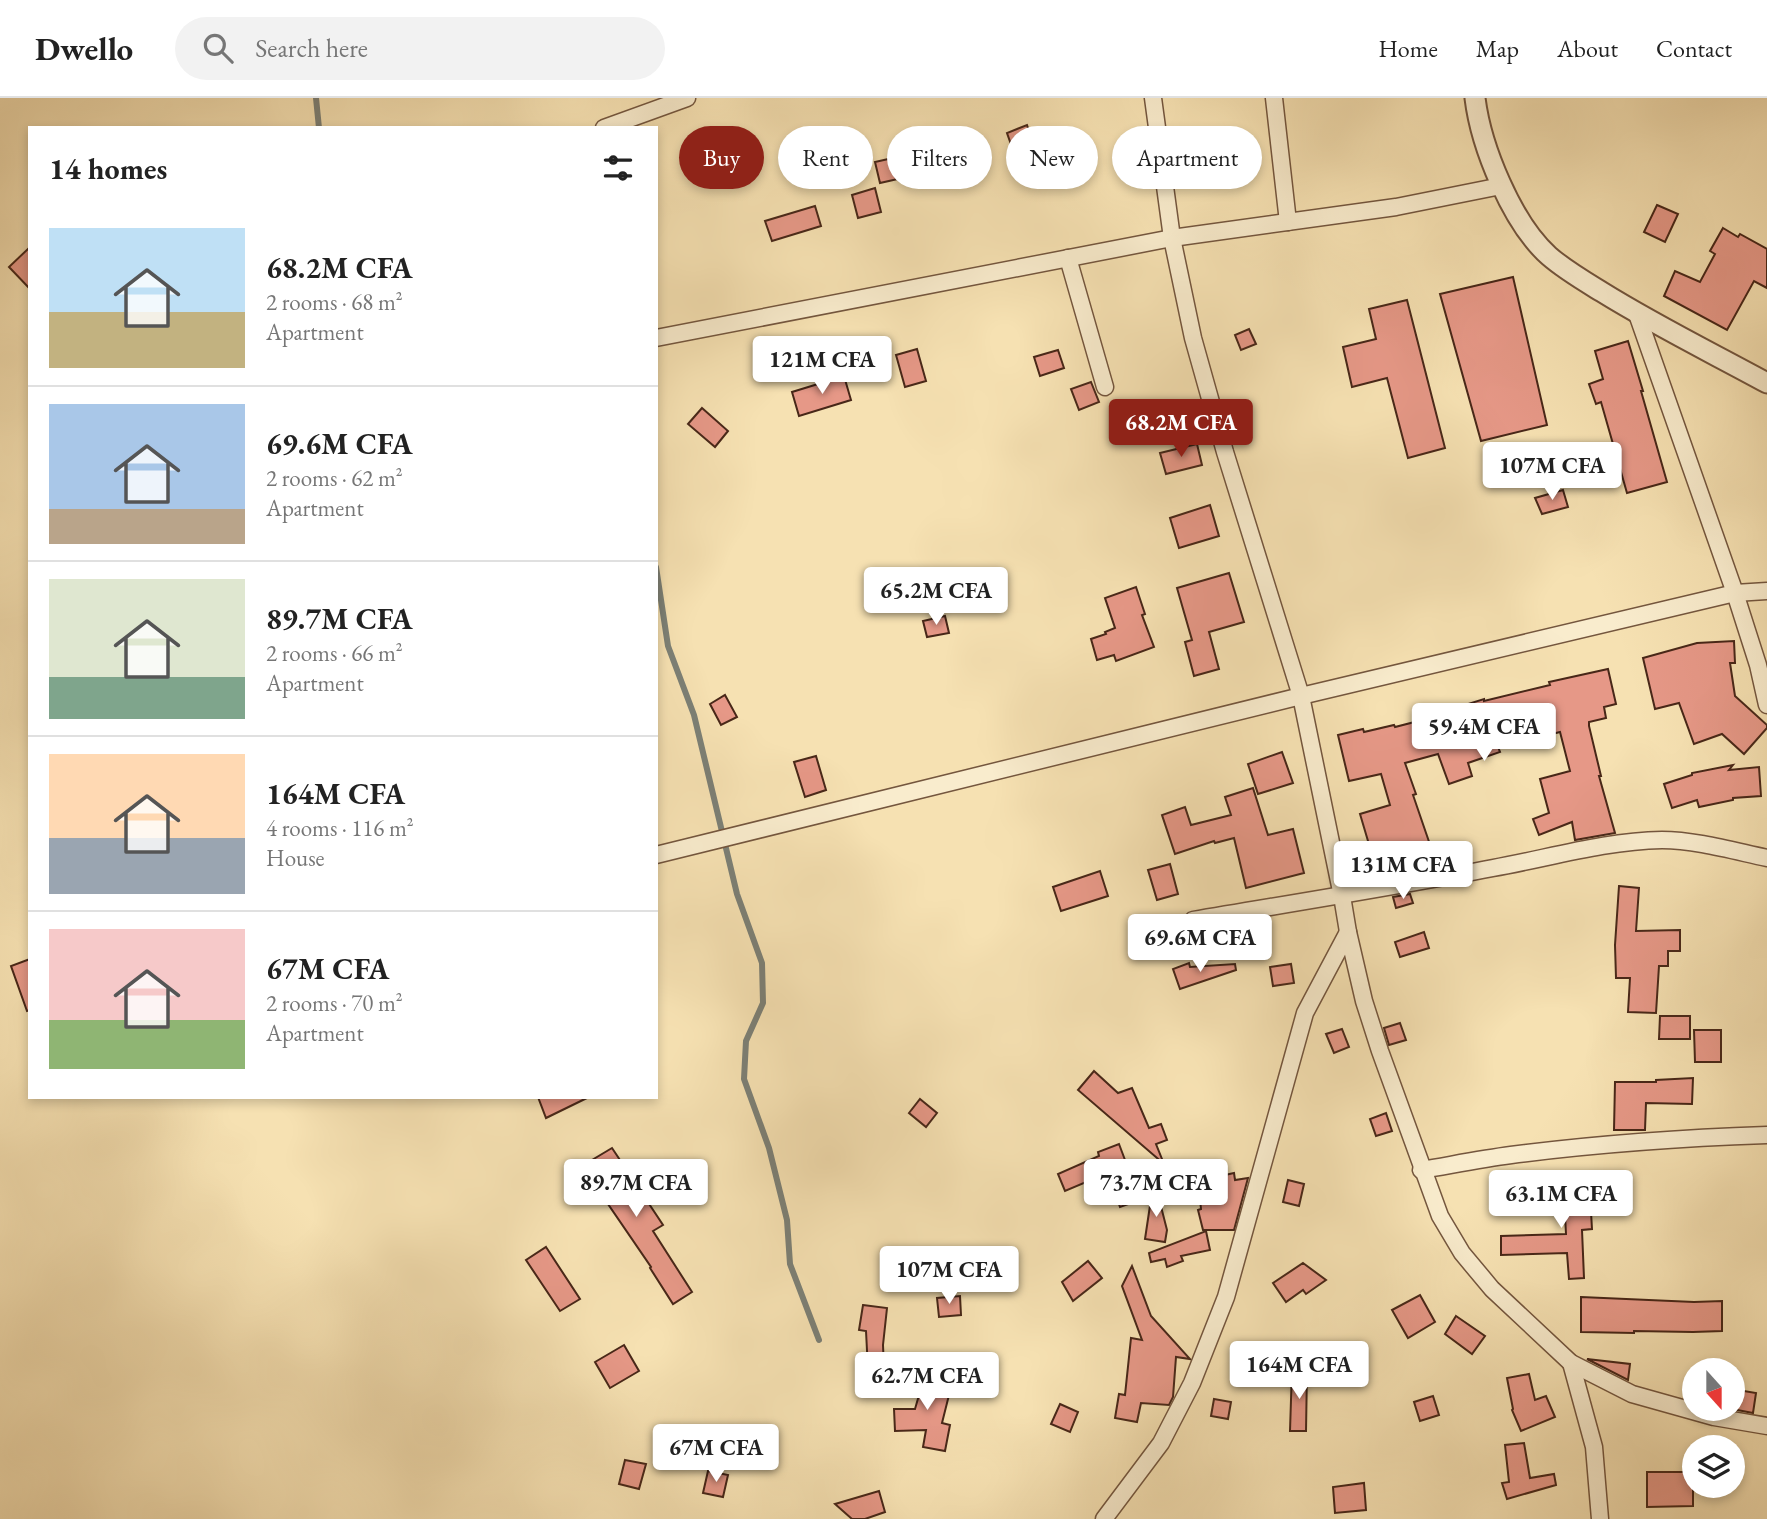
<!DOCTYPE html>
<html lang="en">
<head>
<meta charset="utf-8">
<style>
	:root { --surface:#fff; --page:#f2f2f2; --text:#222; --muted:#767676; --line:#e0e0e0; --accent:#8f2418 }
	body { margin:0; font-family:"EB Garamond",serif; background:var(--page); color:var(--text); height:100vh; display:flex; flex-direction:column; font-size:26px; white-space:nowrap }
	* { box-sizing:border-box; margin:0 }
	p { font-size:23px; color:var(--muted) }
	.icon { flex:none; width:38px; height:38px; fill:none; stroke:currentColor; stroke-width:2; stroke-linecap:round; stroke-linejoin:round }
	.map { position:relative; flex:1; overflow:hidden }
	.panel { position:absolute; left:28px; top:28px; width:630px; height:973px; display:flex; flex-direction:column; background:var(--surface); border-radius:0px; box-shadow:0 4px 10px #0003 }
	.panel>* { flex:none }
	.banner { position:absolute; left:679px; top:28px; width:665px; height:63px; display:flex; gap:14px }
	.needle { width:46px; rotate:159deg }
	.fabs { position:absolute; left:1682px; top:1260px; display:grid; gap:14px }
	.fabs a { display:grid; place-items:center; width:63px; height:63px; border-radius:50%; background:var(--surface); box-shadow:0 4px 10px #0003; font-size:35px }
	.price { position:absolute; translate:-50% -60px; padding:0 16px; border-radius:7px; background:#fff; color:#222; font-size:23px; line-height:46px; filter:drop-shadow(0 2px 4px #0008) }
	.price::after { content:''; position:absolute; left:50%; top:42px; width:21px; height:16px; margin-left:-10px; background:inherit; clip-path:polygon(0 0,100% 0,50% 100%) }
	.price.on { background:var(--accent); color:#fff }
	ul { padding:0; list-style:none }
	li { display:flex; align-items:center; gap:21px; height:175px; padding:0 21px }
	li+li { border-top:2px solid var(--line) }
	li span { display:grid; place-items:center; flex:none; width:196px; height:140px; border-radius:0px; color:#555 }
	li>.icon { margin-inline-start:auto }
	span .icon { width:84px; height:84px; fill:#fffc; stroke-width:1 }
	li b { font-size:30px }
	h2 { display:flex; justify-content:space-between; align-items:center; height:84px; padding:0 21px; font-size:30px }
	.tag { padding:0 24px; border-radius:32px; background:var(--surface); box-shadow:0 4px 10px #0003; font-size:24px; line-height:63px }
	.tag.on { background:var(--accent); color:#fff }
	header { display:flex; align-items:center; gap:42px; box-sizing:border-box; height:98px; padding:0 35px; background:var(--surface); border-bottom:2px solid var(--line) }
	header strong { font-size:33px }
	nav { display:flex; gap:38px; margin-inline-start:auto; font-size:24px }
	.search { width:490px; height:63px; background:var(--page); display:flex; align-items:center; gap:18px; box-sizing:border-box; padding:0 24px; border-radius:38px; color:var(--muted); font-size:26px }
	.map>svg:first-child { display:block }
	.lines { fill:none; stroke-linecap:round; stroke-linejoin:round }
	.stream { stroke:#7c8076; stroke-width:6 }
	.building { fill:#e69887; stroke:#482718; stroke-width:2 }
	.minor-casing { stroke:#74563e; stroke-width:19 }
	.tertiary-casing { stroke:#74563e; stroke-width:23 }
	.minor { stroke:#f9eccd; stroke-width:16 }
	.tertiary { stroke:#f9eccd; stroke-width:19 }
</style>
</head>
<body>
<header>
<strong>Dwello</strong>
<div class="search"><svg class="icon" aria-label="search" viewBox="0 0 24 24"><circle cx="10" cy="10" r="6"/><path d="M15 15l6 6"/></svg>Search here</div>
<nav><a>Home</a><a>Map</a><a>About</a><a>Contact</a></nav>
</header>
<div class="map">
<svg width="1767" height="1421" viewBox="0 0 1767 1421">
	<rect width="100%" height="100%" fill="#f6e1b2"/>
	<filter id="stains"><feTurbulence type="fractalNoise" baseFrequency=".00286" numOctaves="4"/><feColorMatrix values="0 0 0 0 .2 0 0 0 0 .09 0 0 0 0 .02 0 0 0 .5 -.17"/></filter>
	<radialGradient id="worn" r=".72"><stop offset=".6" stop-color="#630" stop-opacity="0"/><stop offset="1" stop-color="#630" stop-opacity=".3"/></radialGradient>
	<g class="lines">
		<g class="stream">
			<polyline points="316,0 319,30"/>
			<polyline points="656,469 668,548 694,617 737,796 762,865 763,905 746,943 744,981 769,1050 787,1122 790,1166 819,1242"/>
		</g>
	</g>
	<g class="building">
		<polygon points="1027,27 1034,48 1014,55 1007,35"/>
		<polygon points="906,57 911,78 880,85 875,64"/>
		<polygon points="875,90 881,114 858,120 852,97"/>
		<polygon points="1657,107 1678,116 1665,144 1644,134"/>
		<polygon points="815,108 821,128 772,143 765,123"/>
		<polygon points="1723,130 1738,139 1740,136 1767,151 1767,190 1754,183 1727,232 1664,198 1675,173 1700,184 1715,156 1710,153"/>
		<polygon points="30,149 30,191 9,169"/>
		<polygon points="1513,179 1547,327 1481,343 1440,196"/>
		<polygon points="1407,202 1445,350 1408,360 1387,280 1352,289 1343,249 1376,241 1369,211"/>
		<polygon points="1249,231 1256,246 1241,252 1235,237"/>
		<polygon points="1628,243 1643,293 1641,293 1667,384 1627,395 1601,304 1596,306 1589,286 1603,281 1595,253"/>
		<polygon points="917,251 926,283 905,289 896,257"/>
		<polygon points="1058,252 1064,270 1040,278 1034,259"/>
		<polygon points="844,278 851,302 799,318 792,294"/>
		<polygon points="1091,284 1099,304 1079,312 1071,291"/>
		<polygon points="702,310 728,333 715,349 688,326"/>
		<polygon points="1197,346 1202,367 1166,376 1160,355"/>
		<polygon points="1563,392 1568,409 1542,416 1535,400"/>
		<polygon points="1210,407 1219,438 1179,450 1170,420"/>
		<polygon points="1229,475 1244,524 1209,534 1219,571 1194,578 1185,544 1192,542 1177,490"/>
		<polygon points="1136,489 1145,516 1142,517 1154,549 1116,563 1114,557 1097,562 1091,541 1106,536 1105,534 1115,530 1105,500"/>
		<polygon points="945,518 949,535 927,539 923,523"/>
		<polygon points="1734,543 1735,565 1730,565 1735,598 1767,627 1767,630 1744,656 1722,636 1694,646 1679,605 1655,611 1643,560 1697,545"/>
		<polygon points="1608,571 1616,606 1604,609 1606,620 1589,624 1589,628 1601,678 1599,678 1615,735 1575,742 1572,724 1539,737 1533,721 1549,715 1540,681 1570,673 1560,634 1532,641 1530,635 1496,644 1500,654 1468,665 1472,678 1449,686 1438,656 1405,665 1416,696 1413,697 1438,770 1379,780 1360,716 1390,707 1381,676 1349,683 1338,637 1363,631 1364,634 1394,627 1395,629 1430,620 1429,618 1484,601 1484,603 1550,587 1549,584"/>
		<polygon points="725,597 737,619 721,627 710,606"/>
		<polygon points="1282,654 1293,685 1258,696 1248,666"/>
		<polygon points="816,658 826,692 805,699 794,664"/>
		<polygon points="1733,667 1729,672 1759,669 1761,698 1733,700 1733,702 1699,709 1697,702 1672,710 1664,686 1692,677 1692,675"/>
		<polygon points="1253,690 1268,737 1293,731 1304,775 1246,790 1234,740 1215,745 1214,743 1175,756 1162,717 1185,709 1191,727 1231,717 1225,699"/>
		<polygon points="1170,766 1178,796 1157,802 1148,772"/>
		<polygon points="1100,773 1108,798 1061,813 1053,789"/>
		<polygon points="1619,788 1639,790 1636,833 1680,832 1680,853 1668,853 1668,868 1659,868 1656,915 1628,914 1630,880 1616,880 1615,847"/>
		<polygon points="1410,796 1413,805 1396,810 1393,799"/>
		<polygon points="1424,834 1429,850 1400,859 1395,844"/>
		<polygon points="30,861 30,912 27,913 11,868"/>
		<polygon points="1189,865 1190,869 1235,866 1236,872 1180,891 1173,871"/>
		<polygon points="1291,866 1294,885 1273,888 1270,869"/>
		<polygon points="1660,918 1690,918 1690,941 1659,941"/>
		<polygon points="1400,925 1406,942 1389,947 1384,930"/>
		<polygon points="1342,931 1349,949 1334,955 1326,936"/>
		<polygon points="1694,932 1721,932 1721,964 1695,964"/>
		<polygon points="1094,973 1118,995 1132,990 1149,1030 1161,1026 1167,1042 1156,1046 1164,1066 1078,992"/>
		<polygon points="1693,980 1692,1006 1646,1005 1645,1032 1614,1032 1615,984 1656,984 1656,982"/>
		<polygon points="538,999 589,999 546,1020"/>
		<polygon points="920,1001 937,1015 926,1029 909,1015"/>
		<polygon points="1386,1015 1392,1033 1376,1038 1370,1021"/>
		<polygon points="1119,1046 1140,1102 1120,1109 1110,1081 1108,1082 1105,1076 1065,1093 1058,1076 1099,1058 1098,1054"/>
		<polygon points="612,1050 663,1127 653,1133 692,1194 673,1206 650,1170 651,1169 582,1068"/>
		<polygon points="1234,1075 1235,1082 1248,1080 1234,1132 1203,1132 1198,1112 1201,1111 1198,1083"/>
		<polygon points="1589,1079 1592,1131 1582,1132 1584,1180 1569,1181 1567,1155 1501,1157 1501,1138 1566,1136 1563,1080"/>
		<polygon points="1154,1081 1167,1132 1165,1144 1145,1141"/>
		<polygon points="1288,1082 1304,1086 1299,1108 1283,1104"/>
		<polygon points="1206,1133 1210,1152 1181,1158 1183,1163 1167,1169 1165,1161 1151,1164 1149,1155"/>
		<polygon points="546,1149 580,1201 560,1213 526,1162"/>
		<polygon points="1088,1163 1102,1180 1073,1203 1062,1184"/>
		<polygon points="1303,1165 1326,1182 1306,1196 1303,1192 1286,1204 1273,1185"/>
		<polygon points="1132,1168 1151,1218 1190,1261 1176,1259 1173,1299 1169,1307 1141,1305 1137,1324 1115,1320 1119,1296 1125,1297 1131,1240 1142,1242 1122,1188"/>
		<polygon points="1420,1197 1435,1224 1408,1240 1392,1212"/>
		<polygon points="960,1198 961,1217 939,1219 937,1200"/>
		<polygon points="1581,1199 1694,1204 1722,1203 1722,1233 1693,1234 1634,1233 1634,1235 1581,1234"/>
		<polygon points="863,1207 887,1210 883,1247 884,1271 868,1272 866,1233 859,1232"/>
		<polygon points="1456,1218 1485,1238 1472,1256 1445,1236"/>
		<polygon points="624,1247 639,1273 610,1290 595,1264"/>
		<polygon points="1587,1261 1630,1266 1628,1282"/>
		<polygon points="928,1266 945,1271 938,1294 949,1297 942,1325 950,1327 945,1353 923,1349 926,1332 895,1333 894,1311 915,1311"/>
		<polygon points="1292,1271 1307,1272 1306,1333 1290,1333"/>
		<polygon points="1529,1276 1535,1302 1546,1298 1555,1319 1521,1333 1512,1312 1513,1311 1507,1280"/>
		<polygon points="1732,1291 1756,1295 1753,1315 1732,1311"/>
		<polygon points="1433,1298 1439,1317 1420,1323 1414,1304"/>
		<polygon points="1214,1301 1231,1304 1228,1321 1211,1318"/>
		<polygon points="1060,1306 1078,1314 1070,1334 1051,1326"/>
		<polygon points="1524,1345 1530,1380 1554,1376 1556,1387 1507,1401 1502,1385 1509,1384 1505,1347"/>
		<polygon points="625,1362 646,1366 639,1391 619,1386"/>
		<polygon points="708,1373 728,1377 723,1399 703,1395"/>
		<polygon points="1647,1374 1693,1374 1693,1408 1647,1409"/>
		<polygon points="1364,1385 1366,1412 1335,1415 1333,1389"/>
		<polygon points="879,1393 885,1414 865,1421 852,1421 835,1406"/>
	</g>
	<g class="lines">
		<g class="minor-casing">
			<g id="minor">
				<polyline points="1153,0 1172,140 1193,240 1225,354 1301,598 1342,798 1348,834 1364,903 1380,953 1440,1118 1462,1155 1492,1191 1571,1265 1632,1296 1714,1319 1767,1328"/>
				<polyline points="1274,0 1288,124"/>
				<polyline points="604,30 687,0"/>
				<polyline points="1068,160 1105,289"/>
				<polyline points="1637,216 1735,495 1758,567 1767,607"/>
				<polyline points="656,240 1172,140 1396,109 1501,88"/>
				<polyline points="656,757 1301,598 1735,495 1767,493"/>
				<path d="M1193,822C1293,805 1394,789 1493,770C1549,760 1605,743 1662,742C1695,742 1734,753 1767,760"/>
				<path d="M1421,1072C1451,1067 1481,1061 1511,1057C1596,1046 1681,1040 1767,1037"/>
				<polyline points="1571,1265 1594,1349 1600,1421"/>
				<polyline points="1104,1421 1161,1345 1192,1285 1226,1199 1305,915 1348,834"/>
			</g>
		</g>
		<g class="tertiary-casing">
			<path id="tertiary" d="M1475,0C1481,49 1512,125 1549,158C1565,172 1584,183 1602,194C1655,227 1712,255 1767,285"/>
		</g>
		<use href="#minor" class="minor"/>
		<use href="#tertiary" class="tertiary"/>
	</g>
	<rect width="100%" height="100%" filter="url(#stains)"/>
	<rect width="100%" height="100%" fill="url(#worn)"/>
</svg>
<div class="fabs">
<a><svg class="needle" viewBox="-14 -14 28 28"><path d="M0-13l5 13h-10z" fill="#e53935"/><path d="M0 13l5-13h-10z" fill="#767676"/></svg></a>
<a><svg class="icon" aria-label="layers" viewBox="0 0 24 24"><path d="M12 4l9 5-9 5-9-5zM3 14l9 5 9-5"/></svg></a>
</div>
<b class="price" style="left:822px;top:298px">121M CFA</b>
<b class="price on" style="left:1181px;top:361px">68.2M CFA</b>
<b class="price" style="left:1552px;top:404px">107M CFA</b>
<b class="price" style="left:936px;top:529px">65.2M CFA</b>
<b class="price" style="left:1484px;top:665px">59.4M CFA</b>
<b class="price" style="left:1403px;top:803px">131M CFA</b>
<b class="price" style="left:1200px;top:876px">69.6M CFA</b>
<b class="price" style="left:636px;top:1121px">89.7M CFA</b>
<b class="price" style="left:1156px;top:1121px">73.7M CFA</b>
<b class="price" style="left:1561px;top:1132px">63.1M CFA</b>
<b class="price" style="left:949px;top:1208px">107M CFA</b>
<b class="price" style="left:1299px;top:1303px">164M CFA</b>
<b class="price" style="left:927px;top:1314px">62.7M CFA</b>
<b class="price" style="left:716px;top:1386px">67M CFA</b>
<div class="banner">
<a class="tag on">Buy</a>
<a class="tag">Rent</a>
<a class="tag">Filters</a>
<a class="tag">New</a>
<a class="tag">Apartment</a>
</div>
<section class="panel">
<h2>14 homes<svg class="icon" aria-label="filters" viewBox="0 0 24 24"><path d="M4 7h16M4 17h16"/><circle cx="9" cy="7" r="2"/><circle cx="15" cy="17" r="2"/></svg></h2>
<ul>
<li><span style="background:linear-gradient(#bfe0f5 60%,#c2b280 0)"><svg class="icon" aria-label="home" viewBox="0 0 24 24"><path d="M3 11l9-7 9 7M6 9v11h12V9"/></svg></span><div><b>68.2M CFA</b><p>2 rooms · 68 m²</p><p>Apartment</p></div></li>
<li><span style="background:linear-gradient(#a9c7e8 75%,#b9a48a 0)"><svg class="icon" aria-label="home" viewBox="0 0 24 24"><path d="M3 11l9-7 9 7M6 9v11h12V9"/></svg></span><div><b>69.6M CFA</b><p>2 rooms · 62 m²</p><p>Apartment</p></div></li>
<li><span style="background:linear-gradient(#dfe7d0 70%,#7fa58c 0)"><svg class="icon" aria-label="home" viewBox="0 0 24 24"><path d="M3 11l9-7 9 7M6 9v11h12V9"/></svg></span><div><b>89.7M CFA</b><p>2 rooms · 66 m²</p><p>Apartment</p></div></li>
<li><span style="background:linear-gradient(#ffd9b3 60%,#9aa5b1 0)"><svg class="icon" aria-label="home" viewBox="0 0 24 24"><path d="M3 11l9-7 9 7M6 9v11h12V9"/></svg></span><div><b>164M CFA</b><p>4 rooms · 116 m²</p><p>House</p></div></li>
<li><span style="background:linear-gradient(#f6c9c9 65%,#8fb573 0)"><svg class="icon" aria-label="home" viewBox="0 0 24 24"><path d="M3 11l9-7 9 7M6 9v11h12V9"/></svg></span><div><b>67M CFA</b><p>2 rooms · 70 m²</p><p>Apartment</p></div></li>
</ul>
</section>
</div>
</body>
</html>
